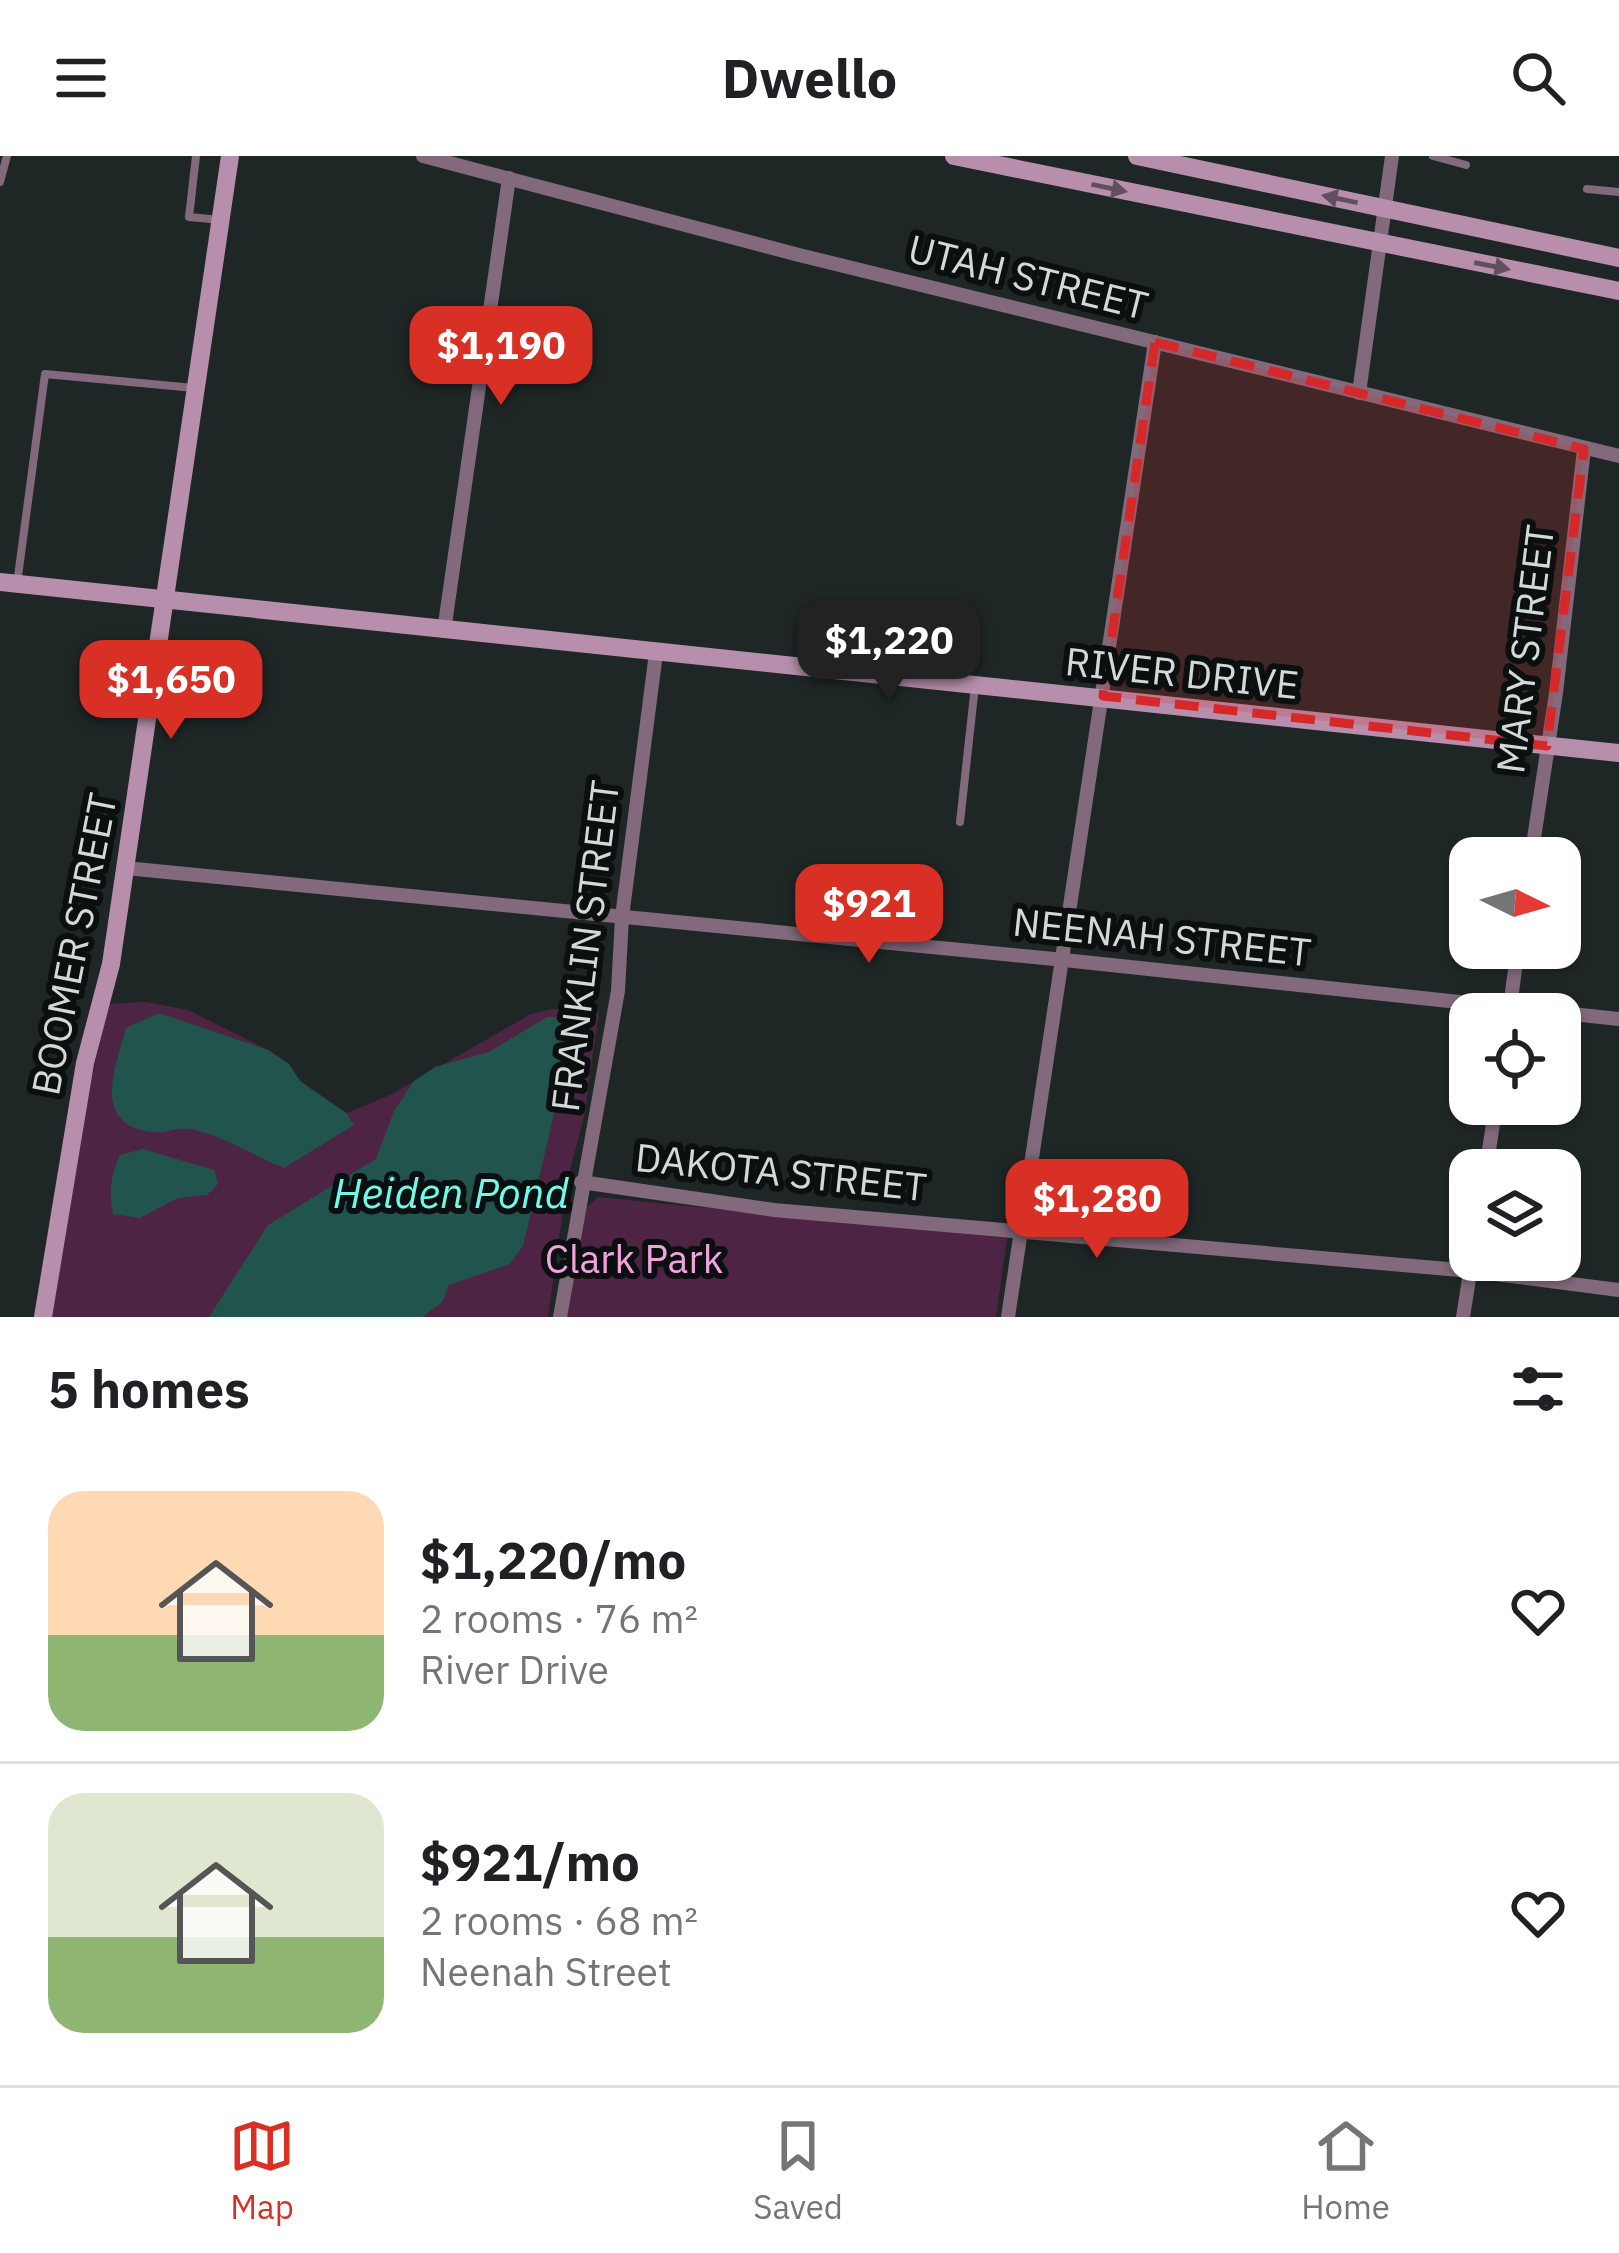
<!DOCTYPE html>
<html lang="en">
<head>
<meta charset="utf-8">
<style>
	:root { --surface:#fff; --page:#f6f6f6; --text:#202124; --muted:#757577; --line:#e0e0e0; --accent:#d93025 }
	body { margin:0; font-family:"IBM Plex Sans",sans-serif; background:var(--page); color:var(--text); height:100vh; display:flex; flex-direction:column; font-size:45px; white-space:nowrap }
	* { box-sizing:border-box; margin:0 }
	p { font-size:39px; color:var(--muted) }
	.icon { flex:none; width:66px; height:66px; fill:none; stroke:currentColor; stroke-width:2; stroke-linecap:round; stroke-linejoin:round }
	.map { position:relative; height:1161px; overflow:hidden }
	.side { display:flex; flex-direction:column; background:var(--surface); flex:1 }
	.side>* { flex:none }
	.needle { width:78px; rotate:95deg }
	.controls { position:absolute; left:1449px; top:681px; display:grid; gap:24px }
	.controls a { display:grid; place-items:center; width:132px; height:132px; border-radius:24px; background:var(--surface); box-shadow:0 3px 9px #0004; font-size:60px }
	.price { position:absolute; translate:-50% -102px; padding:0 27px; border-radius:24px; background:var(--accent); color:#fff; font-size:39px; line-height:78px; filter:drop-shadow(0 3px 6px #0008) }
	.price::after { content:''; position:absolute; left:50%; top:72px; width:36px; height:27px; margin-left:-18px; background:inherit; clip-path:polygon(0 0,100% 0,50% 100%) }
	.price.selected { background:#222; color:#fff }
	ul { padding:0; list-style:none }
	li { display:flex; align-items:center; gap:36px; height:300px; padding:0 48px }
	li+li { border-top:3px solid var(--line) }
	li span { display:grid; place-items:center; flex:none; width:336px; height:240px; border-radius:36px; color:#555 }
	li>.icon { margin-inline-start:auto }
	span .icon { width:144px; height:144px; fill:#fffc; stroke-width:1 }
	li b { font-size:51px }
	h2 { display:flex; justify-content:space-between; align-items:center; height:144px; padding:0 48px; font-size:51px }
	header { display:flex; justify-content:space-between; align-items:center; height:156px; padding:0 48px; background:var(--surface); font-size:54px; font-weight:800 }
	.dock { display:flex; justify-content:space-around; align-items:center; height:168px; border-top:3px solid var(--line); background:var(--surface); font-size:33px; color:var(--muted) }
	.dock a { display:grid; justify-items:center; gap:6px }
	.dock .selected { color:var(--accent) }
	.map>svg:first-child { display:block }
	.green { fill:#4e2445 }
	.water { fill:#20544d }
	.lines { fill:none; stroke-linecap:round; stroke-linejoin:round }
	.lane { stroke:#82697b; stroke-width:8 }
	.street { stroke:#82697b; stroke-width:14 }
	.secondary { stroke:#b78fad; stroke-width:18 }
	.oneway { fill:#624f5e }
	.marked { fill:#d62828; fill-opacity:0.2; stroke:#d62828; stroke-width:9; stroke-dasharray:24 15; stroke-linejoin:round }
	.labels { text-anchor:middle; stroke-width:12; stroke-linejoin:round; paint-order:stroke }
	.street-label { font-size:39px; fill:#d3d9d8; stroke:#0c0f0f }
	.park-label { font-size:39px; fill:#f3a2e0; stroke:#0c0f0f }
	.water-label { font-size:42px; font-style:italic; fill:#70fae9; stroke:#0c0f0f }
</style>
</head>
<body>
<header><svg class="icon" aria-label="menu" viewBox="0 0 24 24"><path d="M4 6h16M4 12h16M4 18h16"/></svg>Dwello<svg class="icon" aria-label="search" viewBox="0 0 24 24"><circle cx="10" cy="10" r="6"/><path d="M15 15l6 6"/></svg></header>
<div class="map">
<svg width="1619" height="1161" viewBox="0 0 1619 1161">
	<rect width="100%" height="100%" fill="#1f2726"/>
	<g class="green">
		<polygon points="146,846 188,854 268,894 289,908 300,925 347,957 390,939 531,858 552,853 599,855 584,961 567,1025 548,1161 52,1161 81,972 108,848"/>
		<polygon points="598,1041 1007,1082 996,1161 567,1161 584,1054"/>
	</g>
	<g class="water">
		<path d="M159,857L268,894L289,908L300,925L347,958L354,969L284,1012C255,1001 219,977 189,973C177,971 165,978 152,976C91,969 115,912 126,872Z"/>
		<polygon points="547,861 582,861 581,882 563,920 523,1090 510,1108 449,1129 442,1146 423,1161 209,1161 268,1069 376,1003 394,955 414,925 435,911 489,896"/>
		<path d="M143,993L214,1014L218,1028L207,1039L178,1042L140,1062L113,1058C109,1036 110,1020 120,999Z"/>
	</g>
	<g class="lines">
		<g class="lane">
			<polyline points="196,0 189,61 221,64"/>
			<polyline points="1433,0 1466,9"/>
			<polyline points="0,26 7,0"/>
			<polyline points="1587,33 1619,36"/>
			<polyline points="17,428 45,218 194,232"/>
			<polyline points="960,666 975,530"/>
		</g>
		<g class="street">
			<polyline points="423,0 799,99 1619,300"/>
			<polyline points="1359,237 1392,0"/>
			<polyline points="444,475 509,22"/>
			<polyline points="1531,702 1556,537 1584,293"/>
			<polyline points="125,712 1064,804 1619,863"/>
			<polyline points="1509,858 1518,792"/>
			<polyline points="1486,1014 1496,948"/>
			<polyline points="581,1026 774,1054 1471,1115 1619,1134"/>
			<polyline points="560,1161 618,835 622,761 656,497"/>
			<polyline points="1008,1161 1155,186"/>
			<polyline points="1463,1161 1472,1104"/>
		</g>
		<g class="secondary">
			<polyline points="954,0 1619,135"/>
			<polyline points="1137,0 1619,102"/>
			<polyline points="0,426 1619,597"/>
			<polyline points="43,1161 85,907 111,808 230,0"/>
		</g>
	</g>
	<defs><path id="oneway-solid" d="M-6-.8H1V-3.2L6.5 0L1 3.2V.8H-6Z" transform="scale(3)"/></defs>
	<g class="oneway">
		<use href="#oneway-solid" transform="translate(1109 32) rotate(12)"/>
		<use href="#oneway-solid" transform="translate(1340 43) rotate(-168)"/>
		<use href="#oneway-solid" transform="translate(1492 110) rotate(11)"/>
	</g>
	<path class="marked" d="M1155,186L1584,293L1547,590L1103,540Z"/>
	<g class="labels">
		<g class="street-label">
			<text transform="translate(1028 121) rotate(14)" y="14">UTAH STREET</text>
			<text transform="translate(1525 493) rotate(-83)" y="14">MARY STREET</text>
			<text transform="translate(1182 517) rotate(6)" y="14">RIVER DRIVE</text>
			<text transform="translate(1162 781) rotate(6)" y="14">NEENAH STREET</text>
			<text transform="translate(74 788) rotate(-79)" y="14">BOOMER STREET</text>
			<text transform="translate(585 790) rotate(-83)" y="14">FRANKLIN STREET</text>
			<text transform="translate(781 1016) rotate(6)" y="14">DAKOTA STREET</text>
		</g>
		<g class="park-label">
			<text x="634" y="1117">Clark Park</text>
		</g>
		<g class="water-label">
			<text x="451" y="1052">Heiden Pond</text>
		</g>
	</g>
</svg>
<div class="controls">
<a><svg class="needle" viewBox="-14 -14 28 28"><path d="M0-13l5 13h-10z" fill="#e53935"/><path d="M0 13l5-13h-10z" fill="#757577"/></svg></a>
<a><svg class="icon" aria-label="locate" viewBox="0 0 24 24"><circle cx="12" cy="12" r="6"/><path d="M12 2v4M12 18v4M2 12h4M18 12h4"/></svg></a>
<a><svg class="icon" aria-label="layers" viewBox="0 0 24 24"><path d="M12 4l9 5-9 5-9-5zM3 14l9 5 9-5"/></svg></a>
</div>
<b class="price" style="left:501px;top:252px">$1,190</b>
<b class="price selected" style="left:889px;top:547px">$1,220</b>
<b class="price" style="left:171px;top:586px">$1,650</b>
<b class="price" style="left:869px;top:810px">$921</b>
<b class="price" style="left:1097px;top:1105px">$1,280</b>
</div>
<section class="side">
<h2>5 homes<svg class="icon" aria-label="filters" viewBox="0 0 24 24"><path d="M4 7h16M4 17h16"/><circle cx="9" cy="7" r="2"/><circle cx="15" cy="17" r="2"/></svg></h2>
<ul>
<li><span style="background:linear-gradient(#ffd9b3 60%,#8fb573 0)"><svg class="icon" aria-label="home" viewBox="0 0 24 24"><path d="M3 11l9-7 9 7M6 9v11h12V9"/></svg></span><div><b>$1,220/mo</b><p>2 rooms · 76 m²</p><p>River Drive</p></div><svg class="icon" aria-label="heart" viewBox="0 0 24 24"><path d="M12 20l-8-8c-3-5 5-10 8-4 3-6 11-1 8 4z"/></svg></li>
<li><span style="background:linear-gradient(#dfe7d0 60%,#8fb573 0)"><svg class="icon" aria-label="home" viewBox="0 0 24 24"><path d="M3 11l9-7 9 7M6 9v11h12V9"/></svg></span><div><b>$921/mo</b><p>2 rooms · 68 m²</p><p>Neenah Street</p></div><svg class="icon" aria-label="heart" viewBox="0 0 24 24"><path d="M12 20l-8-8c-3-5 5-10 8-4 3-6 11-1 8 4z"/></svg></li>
</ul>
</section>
<nav class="dock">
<a class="selected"><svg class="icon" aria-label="map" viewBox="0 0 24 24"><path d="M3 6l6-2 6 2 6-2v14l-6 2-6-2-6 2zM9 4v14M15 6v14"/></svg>Map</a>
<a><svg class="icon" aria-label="saved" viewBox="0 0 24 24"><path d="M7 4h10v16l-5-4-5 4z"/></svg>Saved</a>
<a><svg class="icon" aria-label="home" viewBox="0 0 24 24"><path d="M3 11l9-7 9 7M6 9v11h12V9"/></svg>Home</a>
</nav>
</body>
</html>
